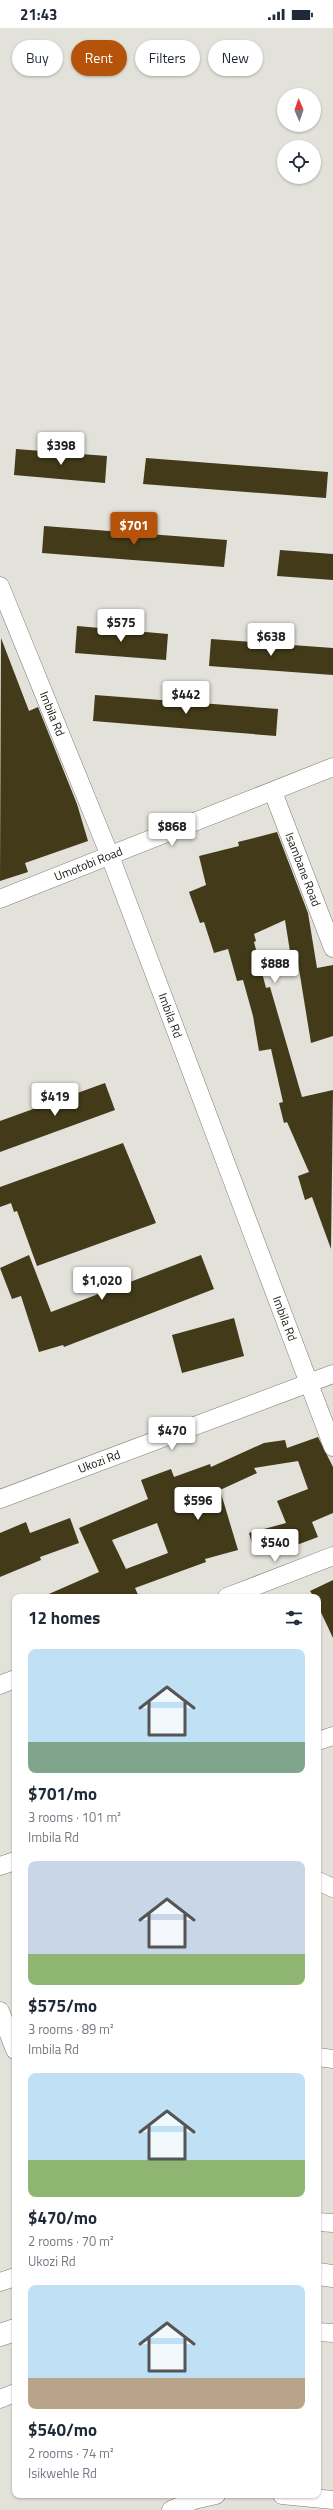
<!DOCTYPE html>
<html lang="en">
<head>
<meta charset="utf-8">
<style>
	:root { --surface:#fff; --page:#f6f6f7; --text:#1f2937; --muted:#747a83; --accent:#b45309 }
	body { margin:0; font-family:"Titillium Web",sans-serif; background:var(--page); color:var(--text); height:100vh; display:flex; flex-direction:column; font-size:15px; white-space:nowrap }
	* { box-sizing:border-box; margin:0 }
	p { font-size:13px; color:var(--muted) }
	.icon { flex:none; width:22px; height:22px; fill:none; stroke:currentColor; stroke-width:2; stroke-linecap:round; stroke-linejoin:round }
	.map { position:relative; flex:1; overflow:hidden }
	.side { position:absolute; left:12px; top:1566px; width:309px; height:904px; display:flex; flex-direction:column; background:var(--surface); border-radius:8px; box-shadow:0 1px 3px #0004 }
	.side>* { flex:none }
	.top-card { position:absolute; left:12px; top:12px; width:309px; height:36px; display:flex; gap:8px }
	.needle { width:26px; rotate:358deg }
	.tools { position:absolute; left:277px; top:60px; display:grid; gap:8px }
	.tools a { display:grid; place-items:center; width:44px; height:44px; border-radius:50%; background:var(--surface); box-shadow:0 1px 3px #0004; font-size:20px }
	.price { position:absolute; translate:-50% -34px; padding:0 9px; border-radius:4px; background:#fff; color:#222; font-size:13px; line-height:26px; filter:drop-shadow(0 1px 2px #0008) }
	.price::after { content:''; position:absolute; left:50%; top:24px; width:12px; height:9px; margin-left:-6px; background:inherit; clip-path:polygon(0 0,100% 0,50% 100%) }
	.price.on { background:var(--accent); color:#fff }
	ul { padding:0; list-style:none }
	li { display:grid; align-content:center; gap:8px; height:212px; padding:0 16px }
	li span { display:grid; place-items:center; height:124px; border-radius:8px; color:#555 }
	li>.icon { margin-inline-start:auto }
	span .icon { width:72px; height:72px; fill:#fffc; stroke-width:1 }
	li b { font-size:17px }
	h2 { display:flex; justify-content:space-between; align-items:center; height:48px; padding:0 16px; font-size:17px }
	.pill { padding:0 14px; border-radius:18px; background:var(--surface); box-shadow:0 1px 3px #0004; font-size:14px; line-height:36px }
	.pill.on { background:var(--accent); color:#fff }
	.status { display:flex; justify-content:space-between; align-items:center; height:28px; padding:0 20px; background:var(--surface); direction:ltr }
	.status svg { height:11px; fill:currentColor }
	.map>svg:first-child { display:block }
	.building { fill:#423a19; fill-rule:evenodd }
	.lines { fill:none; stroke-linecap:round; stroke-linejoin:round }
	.minor-casing { stroke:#7e7c76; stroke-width:19 }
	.tertiary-casing { stroke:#7e7c76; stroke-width:23 }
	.minor { stroke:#fff; stroke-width:18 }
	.tertiary { stroke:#fff; stroke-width:22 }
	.labels { text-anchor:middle; stroke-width:4; stroke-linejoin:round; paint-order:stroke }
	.street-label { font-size:12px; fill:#191917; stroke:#f0eee7 }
</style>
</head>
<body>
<div class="status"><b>21:43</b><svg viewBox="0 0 49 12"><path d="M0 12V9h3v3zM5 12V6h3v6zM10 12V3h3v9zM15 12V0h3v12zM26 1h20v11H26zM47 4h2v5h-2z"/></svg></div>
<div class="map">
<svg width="333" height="2482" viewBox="0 0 333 2482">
	<rect width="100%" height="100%" fill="#e2e1da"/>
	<g class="building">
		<polygon points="16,421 107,428 105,455 14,447"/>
		<polygon points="146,430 328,444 326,470 143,456"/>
		<polygon points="44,498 227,512 224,539 42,525"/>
		<polygon points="280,522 333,526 333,552 277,548"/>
		<polygon points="77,598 168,606 166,632 75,625"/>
		<polygon points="1,610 29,683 38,679 77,776 88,813 25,835 28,844 0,853"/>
		<polygon points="211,611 333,620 333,647 209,638"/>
		<polygon points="95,667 278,681 276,708 93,693"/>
		<polygon points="277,804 308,885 317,940 333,937 333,1008 311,1015 297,929 291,930 285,892 254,906 256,913 254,914 266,960 270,959 302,1069 333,1062 331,1221 312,1169 305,1172 298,1148 309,1144 287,1094 284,1095 279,1075 283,1074 271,1021 259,1023 253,988 243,952 237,953 228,921 214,925 204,894 200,895 189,864 206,857 199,828 239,818 238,814"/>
		<polygon points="105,1055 115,1082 0,1124 0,1093"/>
		<polygon points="123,1115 156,1195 37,1238 17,1183 14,1184 11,1175 0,1179 0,1159"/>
		<polygon points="29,1227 51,1284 201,1227 214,1261 64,1319 63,1317 39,1324 21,1268 12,1271 0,1240"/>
		<polygon points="234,1290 244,1328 182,1345 172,1307"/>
		<path d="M318,1409L333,1439V1485L312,1494L318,1509L294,1518L292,1513L254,1523L249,1505L286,1495L277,1473L308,1461L298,1433L254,1440L257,1445L220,1462L238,1522L205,1531L206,1534L135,1560L139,1569H42L99,1544L79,1500L148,1471L141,1452L171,1441L174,1449L210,1436L211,1439L264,1415L285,1412L287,1420ZM157,1495L168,1525L126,1541L112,1512Z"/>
		<polygon points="70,1490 79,1515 40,1529 41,1532 0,1549 0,1505 26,1494 30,1505"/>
		<polygon points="333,1552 333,1610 318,1578 318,1569 314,1569 310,1563"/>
	</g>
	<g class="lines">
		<g class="minor-casing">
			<g id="minor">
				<path id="s1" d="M0,558L110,828L333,1419"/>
				<path id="s2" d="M273,764L333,920"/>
				<path id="s3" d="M0,871L333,739"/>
				<path id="s4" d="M0,1471L333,1346"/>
				<polyline points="227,1569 333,1528"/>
				<polyline points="0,1657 15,1651"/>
				<polyline points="318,1713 333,1708"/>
				<polyline points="0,1838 15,1833"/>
				<polyline points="318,1853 333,1860"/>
				<polyline points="0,1983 15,2022"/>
				<polyline points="318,2029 333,2031"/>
				<polyline points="318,2194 333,2195"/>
				<polyline points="0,2254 15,2249"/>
				<polyline points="318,2304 333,2305"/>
				<polyline points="0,2371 15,2365"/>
				<polyline points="282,2467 333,2472"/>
				<polyline points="171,2482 194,2472 216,2467"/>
			</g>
		</g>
		<g class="tertiary-casing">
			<g id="tertiary">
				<polyline points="318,2246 333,2248"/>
				<polyline points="0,2307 15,2302"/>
			</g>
		</g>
		<use href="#minor" class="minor"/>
		<use href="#tertiary" class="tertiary"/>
	</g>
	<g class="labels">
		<g class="street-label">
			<text dy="4" stroke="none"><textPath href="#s1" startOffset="138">Imbila Rd</textPath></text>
			<text dy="4" stroke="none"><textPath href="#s3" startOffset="95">Umotobi Road</textPath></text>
			<text dy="4" stroke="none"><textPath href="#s2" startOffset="83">Isambane Road</textPath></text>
			<text dy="4" stroke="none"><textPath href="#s1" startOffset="462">Imbila Rd</textPath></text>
			<text dy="4" stroke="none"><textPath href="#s1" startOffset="786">Imbila Rd</textPath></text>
			<text dy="4" stroke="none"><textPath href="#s4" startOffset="106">Ukozi Rd</textPath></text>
		</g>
	</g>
</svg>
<div class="tools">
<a><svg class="needle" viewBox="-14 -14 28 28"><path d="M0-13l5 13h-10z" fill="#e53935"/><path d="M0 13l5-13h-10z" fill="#747a83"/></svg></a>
<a><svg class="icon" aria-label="locate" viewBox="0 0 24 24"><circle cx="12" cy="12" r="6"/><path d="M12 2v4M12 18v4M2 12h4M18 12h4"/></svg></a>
</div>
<b class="price" style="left:61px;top:438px">$398</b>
<b class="price on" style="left:134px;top:518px">$701</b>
<b class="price" style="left:121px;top:615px">$575</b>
<b class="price" style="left:271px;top:629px">$638</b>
<b class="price" style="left:186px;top:687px">$442</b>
<b class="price" style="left:172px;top:819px">$868</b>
<b class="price" style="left:275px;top:956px">$888</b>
<b class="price" style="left:55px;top:1089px">$419</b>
<b class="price" style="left:102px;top:1273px">$1,020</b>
<b class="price" style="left:172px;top:1423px">$470</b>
<b class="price" style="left:198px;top:1493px">$596</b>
<b class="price" style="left:275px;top:1535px">$540</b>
<div class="top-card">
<a class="pill">Buy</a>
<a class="pill on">Rent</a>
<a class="pill">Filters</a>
<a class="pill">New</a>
</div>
<section class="side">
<h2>12 homes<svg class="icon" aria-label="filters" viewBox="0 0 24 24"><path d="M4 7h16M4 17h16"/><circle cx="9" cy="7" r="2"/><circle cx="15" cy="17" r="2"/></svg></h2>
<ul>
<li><span style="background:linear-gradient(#bfe0f5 75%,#7fa58c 0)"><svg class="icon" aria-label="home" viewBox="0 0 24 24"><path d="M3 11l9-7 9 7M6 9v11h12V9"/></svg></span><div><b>$701/mo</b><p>3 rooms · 101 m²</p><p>Imbila Rd</p></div></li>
<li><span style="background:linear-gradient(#c9d6e8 75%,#8fb573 0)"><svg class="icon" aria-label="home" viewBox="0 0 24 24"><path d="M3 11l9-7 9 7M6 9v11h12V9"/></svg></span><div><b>$575/mo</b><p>3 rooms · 89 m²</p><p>Imbila Rd</p></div></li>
<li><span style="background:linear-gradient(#bfe0f5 70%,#8fb573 0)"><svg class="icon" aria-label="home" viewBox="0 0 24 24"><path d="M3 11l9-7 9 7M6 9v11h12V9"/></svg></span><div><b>$470/mo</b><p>2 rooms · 70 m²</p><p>Ukozi Rd</p></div></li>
<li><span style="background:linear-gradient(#bfe0f5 75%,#b9a48a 0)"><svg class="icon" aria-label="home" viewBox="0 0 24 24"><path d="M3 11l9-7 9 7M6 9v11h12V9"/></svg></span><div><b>$540/mo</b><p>2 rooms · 74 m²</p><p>Isikwehle Rd</p></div></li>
</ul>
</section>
</div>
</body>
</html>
